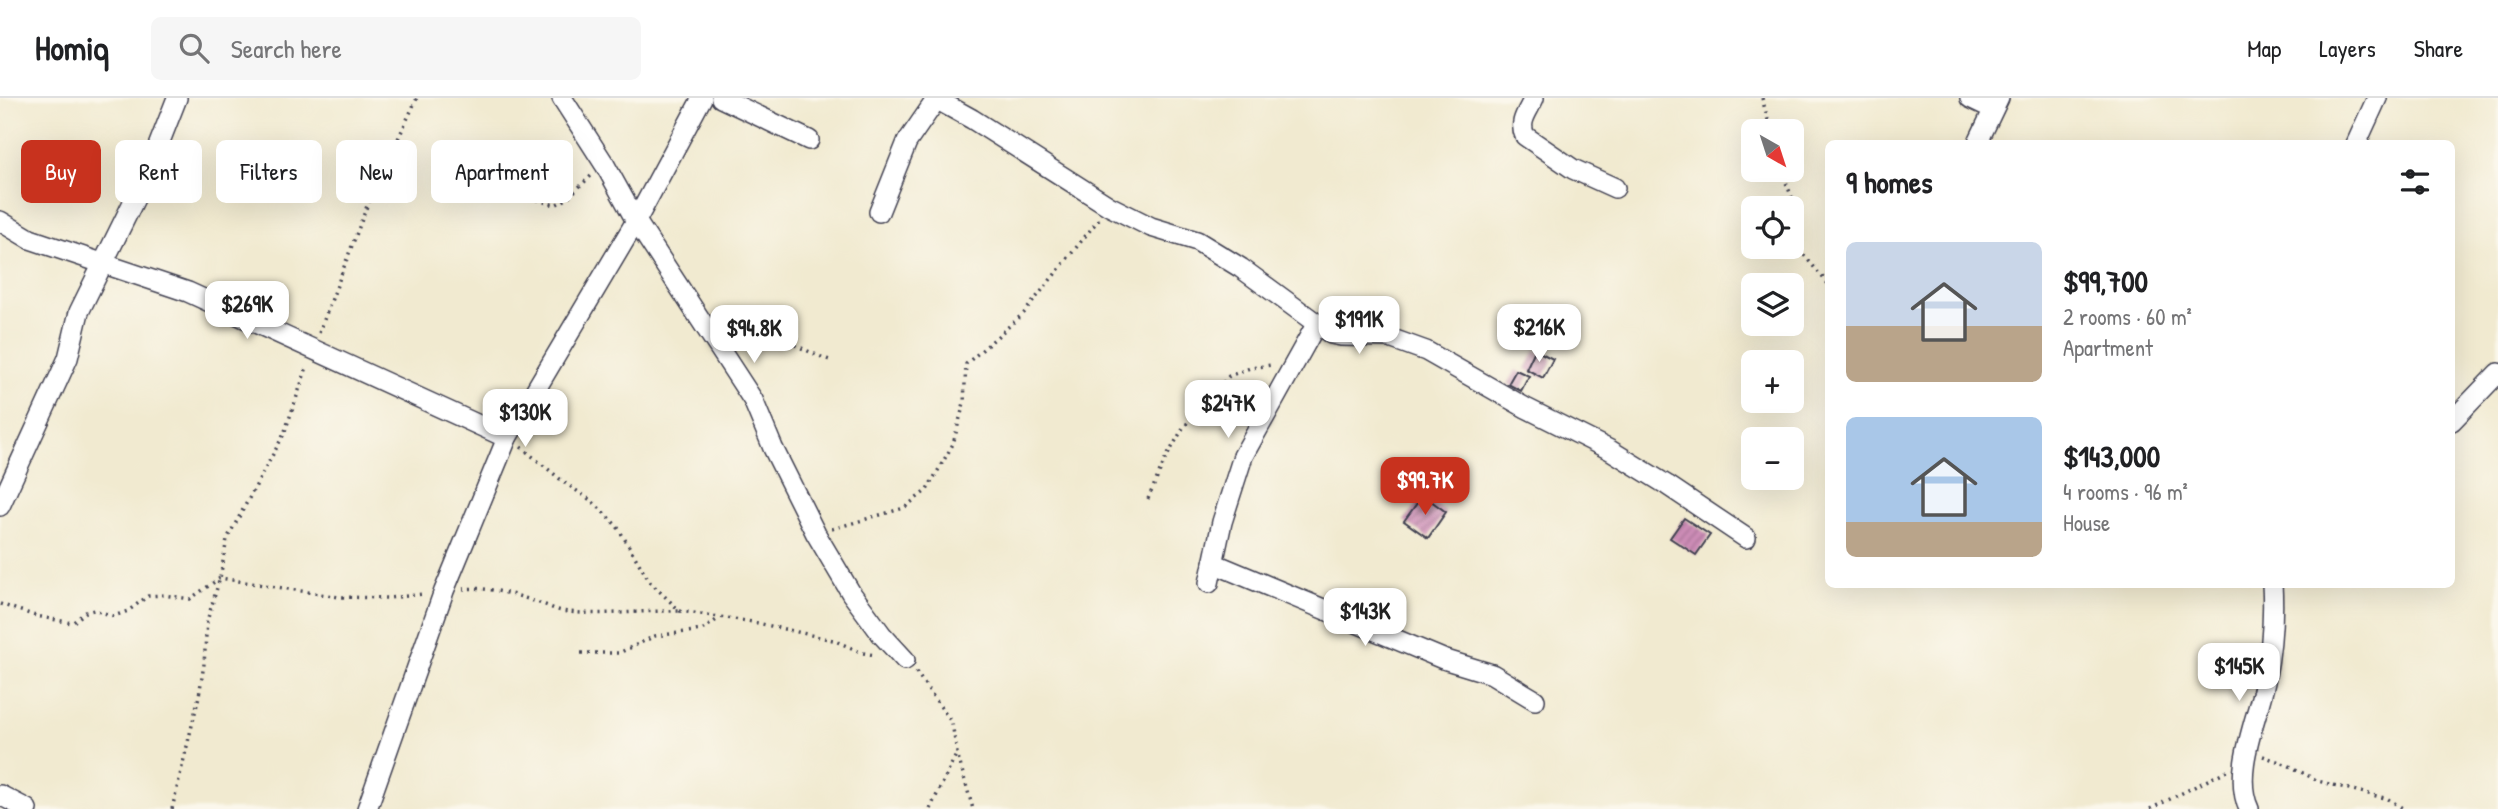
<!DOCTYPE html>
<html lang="en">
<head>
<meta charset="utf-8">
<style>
	:root { --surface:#fff; --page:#f6f6f6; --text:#202124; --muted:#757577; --line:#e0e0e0; --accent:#c8321e }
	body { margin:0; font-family:"Patrick Hand",sans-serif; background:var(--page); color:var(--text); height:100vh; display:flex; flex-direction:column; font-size:26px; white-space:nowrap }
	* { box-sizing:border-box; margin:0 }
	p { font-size:23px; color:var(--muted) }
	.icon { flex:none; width:38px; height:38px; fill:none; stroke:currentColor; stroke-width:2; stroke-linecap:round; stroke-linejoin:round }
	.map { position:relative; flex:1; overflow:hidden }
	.drawer { position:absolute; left:1825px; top:42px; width:630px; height:448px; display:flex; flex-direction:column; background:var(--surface); border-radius:10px; box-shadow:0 7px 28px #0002 }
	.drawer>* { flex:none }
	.hud { position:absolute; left:21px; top:42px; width:665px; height:63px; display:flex; gap:14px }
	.needle { width:46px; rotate:141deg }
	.buttons { position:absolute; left:1741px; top:21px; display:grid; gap:14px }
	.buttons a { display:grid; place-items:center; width:63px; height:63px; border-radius:10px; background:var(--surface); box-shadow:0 7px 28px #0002; font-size:35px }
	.price { position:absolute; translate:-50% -60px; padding:0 16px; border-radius:14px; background:#fff; color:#222; font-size:23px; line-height:46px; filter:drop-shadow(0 2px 4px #0008) }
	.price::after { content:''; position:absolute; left:50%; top:42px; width:21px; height:16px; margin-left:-10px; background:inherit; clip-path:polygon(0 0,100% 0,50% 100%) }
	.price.on { background:var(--accent); color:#fff }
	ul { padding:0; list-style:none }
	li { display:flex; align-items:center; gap:21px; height:175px; padding:0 21px }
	li span { display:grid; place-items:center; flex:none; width:196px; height:140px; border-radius:10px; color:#555 }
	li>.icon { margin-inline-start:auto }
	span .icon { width:84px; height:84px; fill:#fffc; stroke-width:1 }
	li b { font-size:30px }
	h2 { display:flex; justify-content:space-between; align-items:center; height:84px; padding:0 21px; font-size:30px }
	.tag { padding:0 24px; border-radius:10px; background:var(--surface); box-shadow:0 7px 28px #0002; font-size:24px; line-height:63px }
	.tag.on { background:var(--accent); color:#fff }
	header { display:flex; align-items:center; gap:42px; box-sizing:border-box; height:98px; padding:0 35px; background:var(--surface); border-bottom:2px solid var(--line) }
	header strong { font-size:33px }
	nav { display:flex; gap:38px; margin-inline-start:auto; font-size:24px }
	.search { width:490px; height:63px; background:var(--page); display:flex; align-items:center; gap:18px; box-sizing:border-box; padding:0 24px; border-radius:10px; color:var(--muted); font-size:26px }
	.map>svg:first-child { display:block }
	.building { fill:url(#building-hatch) }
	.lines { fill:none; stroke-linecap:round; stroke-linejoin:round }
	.street-casing { stroke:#414051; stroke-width:22 }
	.path { stroke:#414051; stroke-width:3.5; stroke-dasharray:2 5; stroke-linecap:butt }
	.street { stroke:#fff; stroke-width:19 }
</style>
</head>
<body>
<header>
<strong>Homiq</strong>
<div class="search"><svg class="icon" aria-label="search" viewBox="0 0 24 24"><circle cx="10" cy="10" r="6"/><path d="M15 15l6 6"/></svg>Search here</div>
<nav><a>Map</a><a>Layers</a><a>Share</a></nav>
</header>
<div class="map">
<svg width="2498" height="711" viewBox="0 0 2498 711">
	<defs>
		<pattern id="building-hatch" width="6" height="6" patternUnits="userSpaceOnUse" patternTransform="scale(1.75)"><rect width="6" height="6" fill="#ce8db7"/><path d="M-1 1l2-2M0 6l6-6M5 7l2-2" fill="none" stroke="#a77396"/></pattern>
	</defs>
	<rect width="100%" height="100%" fill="#fbf7ec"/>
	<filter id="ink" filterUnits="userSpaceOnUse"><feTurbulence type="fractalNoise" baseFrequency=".0143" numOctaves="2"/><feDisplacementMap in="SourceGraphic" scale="14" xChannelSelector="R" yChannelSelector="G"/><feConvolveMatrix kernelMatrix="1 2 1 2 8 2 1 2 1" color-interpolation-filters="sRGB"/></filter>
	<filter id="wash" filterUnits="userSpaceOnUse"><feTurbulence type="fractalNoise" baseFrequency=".00686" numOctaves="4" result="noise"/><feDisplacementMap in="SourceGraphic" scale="28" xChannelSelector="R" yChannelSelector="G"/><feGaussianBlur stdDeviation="1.57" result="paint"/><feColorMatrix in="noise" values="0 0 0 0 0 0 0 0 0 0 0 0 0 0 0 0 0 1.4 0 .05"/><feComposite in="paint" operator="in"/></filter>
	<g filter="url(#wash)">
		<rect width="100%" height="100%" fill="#f1ead0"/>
		<g id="blocks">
			<g class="building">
				<polygon points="1535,252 1553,261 1543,280 1526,271"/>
				<polygon points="1516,272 1529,278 1521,293 1508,286"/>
				<polygon points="1423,397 1446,414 1428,440 1404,423"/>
				<polygon points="1684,420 1710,437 1696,457 1670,440"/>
			</g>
		</g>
	</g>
	<g filter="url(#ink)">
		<use href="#blocks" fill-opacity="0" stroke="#414051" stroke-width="2"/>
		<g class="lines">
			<g class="street-casing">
				<g id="street">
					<polyline points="562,0 605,67 636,123 753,302 773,350 816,436 851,495 882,537 905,562"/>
					<polyline points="721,0 809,42"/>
					<polyline points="934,0 972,21 1109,108 1151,129 1197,143 1241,170 1331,236 1341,238 1387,239 1426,253 1526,310 1610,352 1667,387 1746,440"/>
					<path d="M1534,0C1528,14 1518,23 1525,38L1573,71L1615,90"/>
					<polyline points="1970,0 1993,11"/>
					<polyline points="1977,46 1999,0"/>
					<polyline points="2356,46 2377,0"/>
					<polyline points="879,114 907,44 936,2"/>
					<polyline points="0,123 30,141 188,194 507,340"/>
					<polyline points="2452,323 2498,275"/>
					<polyline points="0,408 68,260 79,214 148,74 177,0"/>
					<polyline points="1213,465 1443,561 1492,576 1535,602"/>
					<polyline points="1209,485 1222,424 1243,358 1317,225"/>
					<polyline points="0,697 27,711"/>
					<polyline points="367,711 444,493 507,340 636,123 702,0"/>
					<path d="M2249,711C2232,675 2257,621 2265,584C2271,553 2274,518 2272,486"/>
				</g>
			</g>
			<g class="path">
				<polyline points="1762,0 1771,33"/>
				<polyline points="1781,72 1793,102 1791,110"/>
				<polyline points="507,84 540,103 555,107 565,102 592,77"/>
				<polyline points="1792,140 1799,151 1829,187"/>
				<polyline points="319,235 367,108 417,0"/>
				<path d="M735,241C759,221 806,256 833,263"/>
				<polyline points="521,349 565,385 592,403 617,428 650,484 680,513 753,524 833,542 863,555 875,557"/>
				<polyline points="1148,401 1165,362 1183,330 1229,278 1250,270 1272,267"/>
				<polyline points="832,431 904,410 927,392 953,346 964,305 966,266 1024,215 1099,121"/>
				<path d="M463,491C487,488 518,497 542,506C549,508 555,512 562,513C600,519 641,512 680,513"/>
				<polyline points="0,506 36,518 72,525 86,514 94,512 114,518 128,513 148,498 164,497 190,501 220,480 339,499 389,500 424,496"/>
				<polyline points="581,555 619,555 655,538 702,532 718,521"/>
				<polyline points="916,574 952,625 957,655 973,711"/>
				<polyline points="2263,658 2288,667 2318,683 2388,701 2404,711"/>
				<polyline points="172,711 199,598 204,566 207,523 220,480 227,441 284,336 307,269"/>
				<polyline points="930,711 956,657"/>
				<polyline points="2150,711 2228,672"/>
			</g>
			<use href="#street" class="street"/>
		</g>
	</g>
</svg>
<div class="buttons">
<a><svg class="needle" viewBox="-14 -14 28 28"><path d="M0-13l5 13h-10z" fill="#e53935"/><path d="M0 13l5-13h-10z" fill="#757577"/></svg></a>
<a><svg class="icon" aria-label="locate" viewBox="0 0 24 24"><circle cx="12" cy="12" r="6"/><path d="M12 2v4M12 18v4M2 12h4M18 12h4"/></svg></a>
<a><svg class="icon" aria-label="layers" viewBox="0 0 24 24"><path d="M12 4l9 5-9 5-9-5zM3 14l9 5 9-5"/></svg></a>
<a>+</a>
<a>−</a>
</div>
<b class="price" style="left:247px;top:243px">$269K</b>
<b class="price" style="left:1359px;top:258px">$191K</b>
<b class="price" style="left:1539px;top:266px">$216K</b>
<b class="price" style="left:754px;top:267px">$94.8K</b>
<b class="price" style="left:1228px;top:342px">$247K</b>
<b class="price" style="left:525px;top:351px">$130K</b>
<b class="price on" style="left:1425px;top:419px">$99.7K</b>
<b class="price" style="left:1365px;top:550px">$143K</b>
<b class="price" style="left:2239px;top:605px">$145K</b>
<div class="hud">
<a class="tag on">Buy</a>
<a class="tag">Rent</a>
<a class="tag">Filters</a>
<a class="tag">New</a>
<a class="tag">Apartment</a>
</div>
<section class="drawer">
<h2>9 homes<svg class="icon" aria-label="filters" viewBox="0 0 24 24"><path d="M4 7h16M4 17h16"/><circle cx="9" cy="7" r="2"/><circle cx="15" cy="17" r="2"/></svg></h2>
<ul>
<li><span style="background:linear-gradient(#c9d6e8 60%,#b9a48a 0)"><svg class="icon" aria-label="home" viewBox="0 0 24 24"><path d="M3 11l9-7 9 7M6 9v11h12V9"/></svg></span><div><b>$99,700</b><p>2 rooms · 60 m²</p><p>Apartment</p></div></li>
<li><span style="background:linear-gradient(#a9c7e8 75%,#b9a48a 0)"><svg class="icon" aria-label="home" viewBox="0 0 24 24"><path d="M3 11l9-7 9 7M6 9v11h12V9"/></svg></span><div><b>$143,000</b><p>4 rooms · 96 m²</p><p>House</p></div></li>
</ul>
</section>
</div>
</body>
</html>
